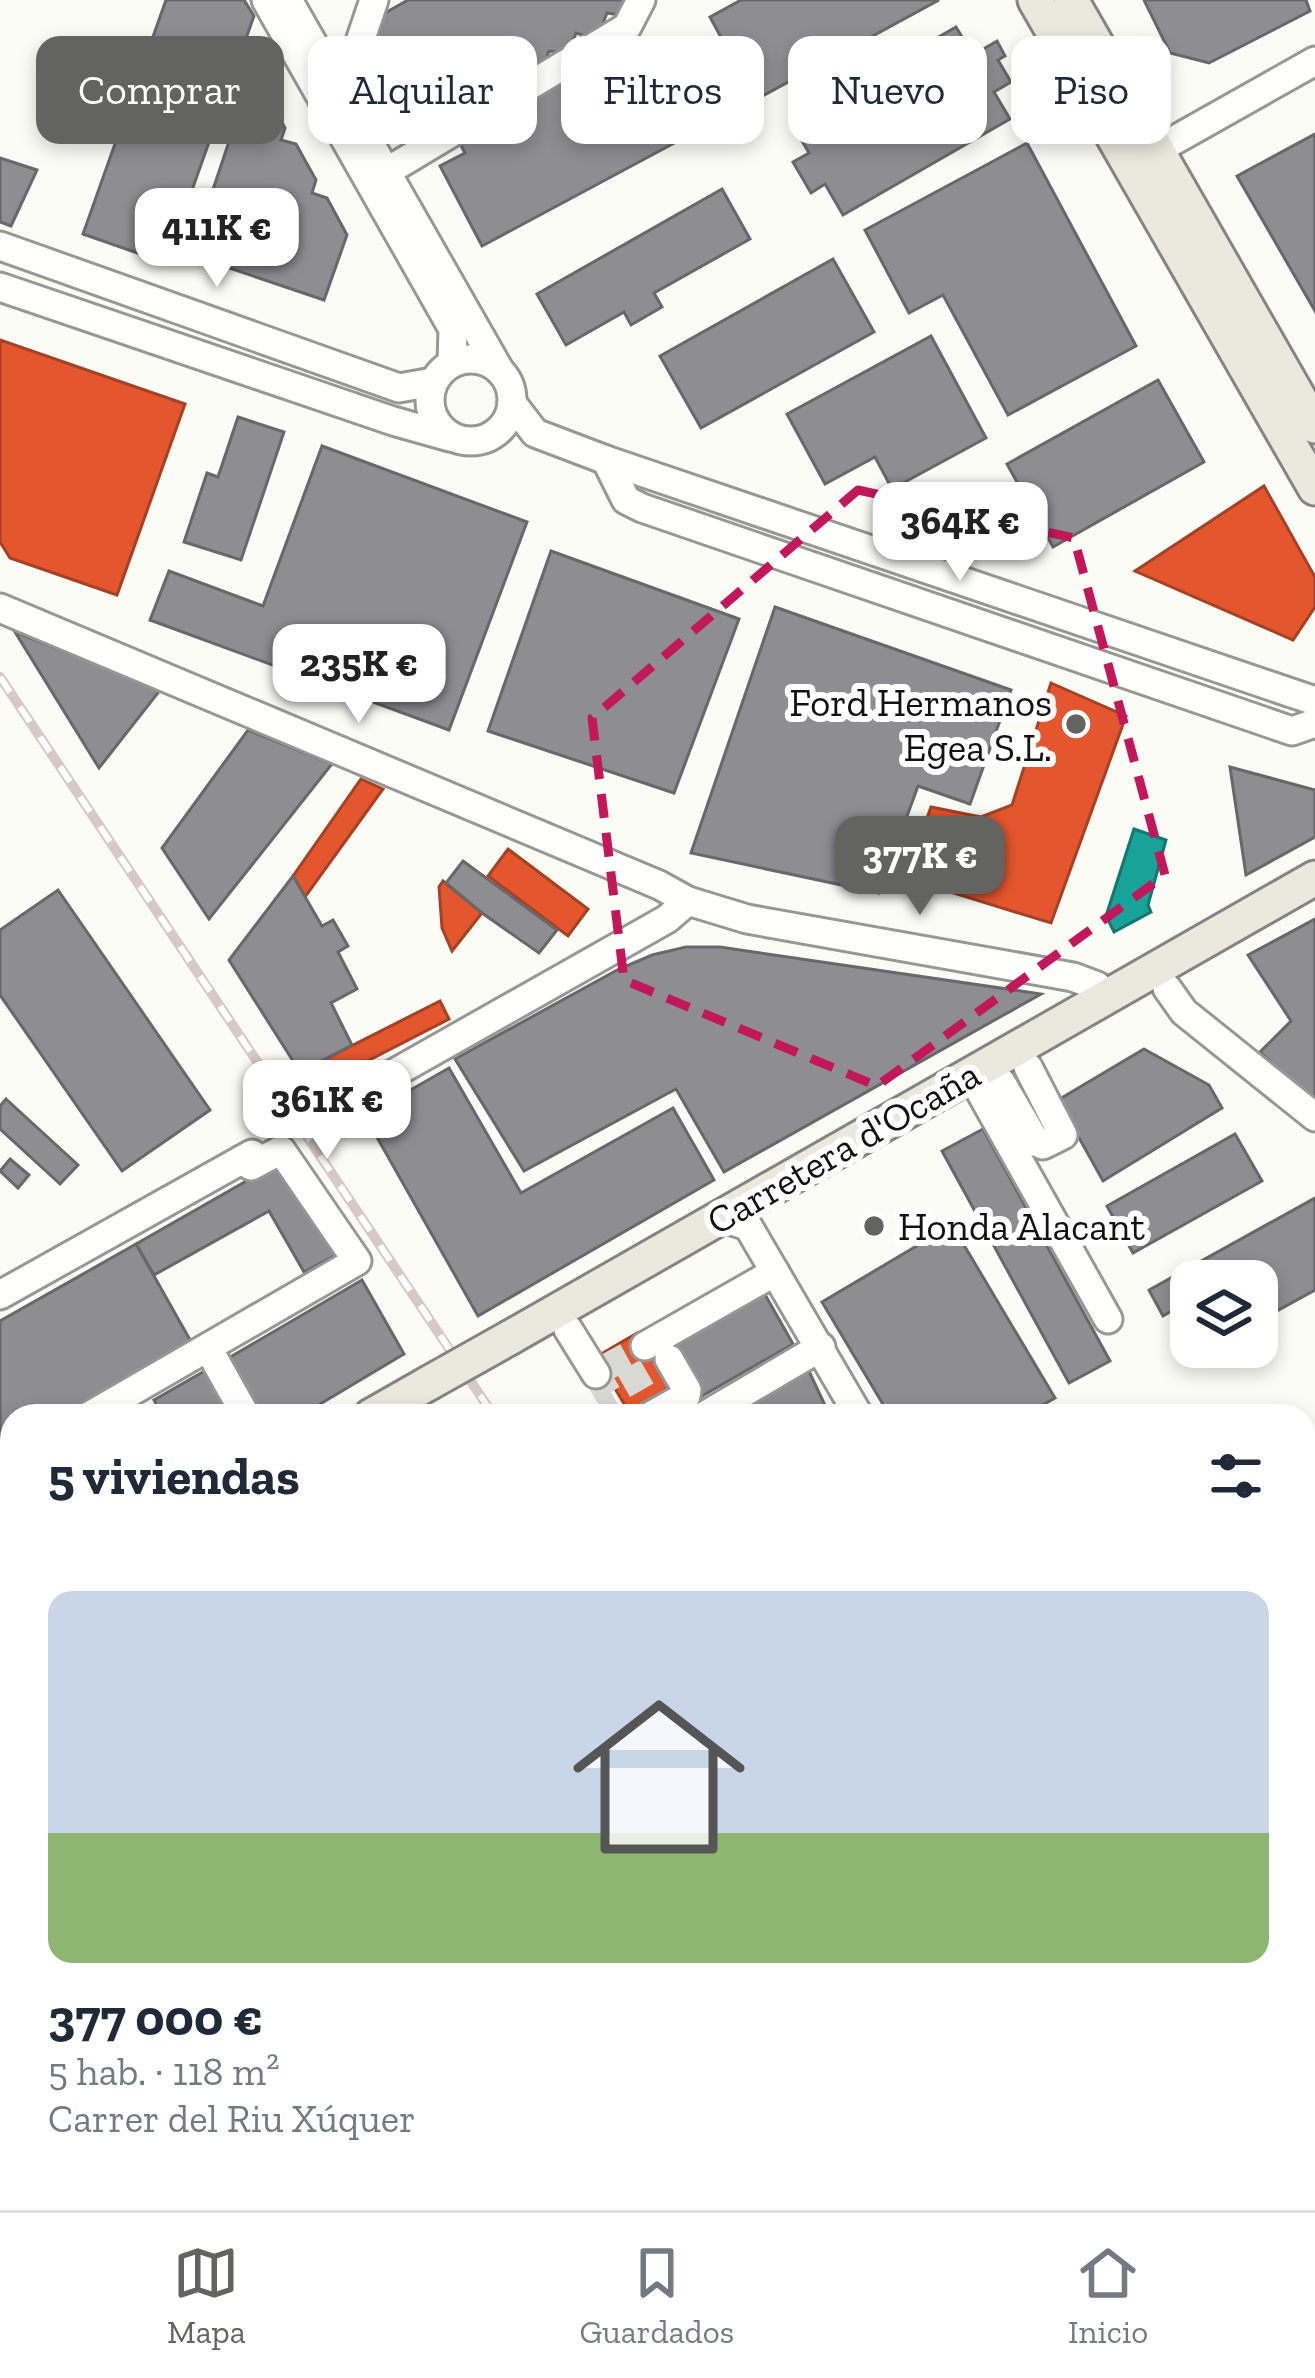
<!DOCTYPE html>
<html lang="es">
<head>
<meta charset="utf-8">
<style>
	:root { --surface:#fff; --page:#f6f6f7; --text:#1f2937; --muted:#747a83; --line:#e0e1e3; --accent:#636362 }
	body { margin:0; font-family:"Zilla Slab",serif; background:var(--page); color:var(--text); height:100vh; display:flex; flex-direction:column; font-size:45px; white-space:nowrap }
	* { box-sizing:border-box; margin:0 }
	p { font-size:39px; color:var(--muted) }
	.icon { flex:none; width:66px; height:66px; fill:none; stroke:currentColor; stroke-width:2; stroke-linecap:round; stroke-linejoin:round }
	.map { position:relative; flex:1; overflow:hidden }
	.details { position:absolute; left:0px; top:1404px; width:1317px; height:807px; display:flex; flex-direction:column; background:var(--surface); border-radius:36px 36px 0 0; box-shadow:0 6px 18px #0003 }
	.details>* { flex:none }
	.hud { position:absolute; left:36px; top:36px; width:1245px; height:108px; display:flex; gap:24px }
	.buttons { position:absolute; left:1170px; top:1260px; display:grid; gap:24px }
	.buttons a { display:grid; place-items:center; width:108px; height:108px; border-radius:24px; background:var(--surface); box-shadow:0 6px 18px #0003; font-size:60px }
	.price { position:absolute; translate:-50% -102px; padding:0 27px; border-radius:24px; background:#fff; color:#222; font-size:39px; line-height:78px; filter:drop-shadow(0 3px 6px #0008) }
	.price::after { content:''; position:absolute; left:50%; top:72px; width:36px; height:27px; margin-left:-18px; background:inherit; clip-path:polygon(0 0,100% 0,50% 100%) }
	.price.active { background:var(--accent); color:#fff }
	ul { padding:0; list-style:none }
	li { display:grid; align-content:center; gap:24px; height:636px; padding:0 48px }
	li span { display:grid; place-items:center; height:372px; border-radius:24px; color:#555 }
	li>.icon { margin-inline-start:auto }
	span .icon { width:216px; height:216px; fill:#fffc; stroke-width:1 }
	li b { font-size:51px }
	h2 { display:flex; justify-content:space-between; align-items:center; height:144px; padding:0 48px; font-size:51px }
	.tag { padding:0 42px; border-radius:24px; background:var(--surface); box-shadow:0 6px 18px #0003; font-size:42px; line-height:108px }
	.tag.active { background:var(--accent); color:#fff }
	.tabs { display:flex; justify-content:space-around; align-items:center; height:168px; border-top:3px solid var(--line); background:var(--surface); font-size:33px; color:var(--muted) }
	.tabs a { display:grid; justify-items:center; gap:6px }
	.tabs .active { color:var(--accent) }
	.map>svg:first-child { display:block }
	.homes { fill:#f2c14e; stroke:#ae8c3c; stroke-width:3 }
	.shops { fill:#e4572e; stroke:#a54225; stroke-width:3 }
	.public { fill:#17a398; stroke:#157770; stroke-width:3 }
	.industry { fill:#8d8d92; stroke:#68686b; stroke-width:3 }
	.lines { fill:none; stroke-linecap:round; stroke-linejoin:round }
	.minor-tunnel { stroke:#d9d9d4; stroke-width:27; stroke-dasharray:27 14; stroke-linecap:butt }
	.minor-casing { stroke:#979795; stroke-width:33 }
	.major-casing { stroke:#848482; stroke-width:39 }
	.minor { stroke:#fffffe; stroke-width:27 }
	.major { stroke:#ebe8dd; stroke-width:33 }
	.rail-casing { stroke:#d7c9c7; stroke-width:10 }
	.rail { stroke:#fff; stroke-width:6; stroke-dasharray:18; stroke-linecap:butt }
	.major-bridge-casing { stroke:#848482; stroke-width:39; stroke-linecap:butt }
	.major-bridge { stroke:#ebe8dd; stroke-width:33 }
	.marked { fill:none; stroke:#c2185b; stroke-width:9; stroke-dasharray:24 15; stroke-linejoin:round }
	.poi-dot { fill:#636362; stroke:#fff; stroke-width:4.5 }
	.labels { text-anchor:middle; stroke-width:12; stroke-linejoin:round; paint-order:stroke }
	.poi-label { font-size:39px; fill:#111; stroke:#fff; text-anchor:end }
	.street-label { font-size:39px; fill:#111; stroke:#fff }
</style>
</head>
<body>
<div class="map">
<svg width="1315" height="2210" viewBox="0 0 1315 2210">
	<rect width="100%" height="100%" fill="#fcfcf7"/>
	<polygon class="homes" points="12,1958 12,2031 11,2032 0,2001 0,1962"/>
	<g class="shops">
		<polygon points="0,340 185,404 117,595 10,558 0,542"/>
		<polygon points="1264,486 1315,577 1315,607 1293,640 1135,571"/>
		<polygon points="1051,683 1126,716 1051,923 931,886 939,853 917,845 931,807 981,817 1012,805"/>
		<polygon points="361,779 383,789 305,897 293,876"/>
		<polygon points="508,849 588,909 568,936 488,876"/>
		<polygon points="443,881 482,913 452,951 442,928 439,887"/>
		<polygon points="440,1001 449,1019 309,1091 300,1072"/>
		<polygon points="637,1333 670,1387 629,1412 596,1357"/>
	</g>
	<polygon class="public" points="1134,829 1166,840 1148,905 1151,912 1114,932 1106,916"/>
	<g class="industry">
		<polygon points="166,0 244,0 254,16 166,263 83,234"/>
		<polygon points="408,0 625,0 625,16 607,13 597,39 576,33 569,53 549,51 542,71 520,68 513,86 491,79 486,98 427,131 374,48 385,13"/>
		<polygon points="741,0 939,0 755,100 710,17"/>
		<polygon points="1144,0 1306,0 1310,11 1209,63 1170,53"/>
		<polygon points="956,27 973,55 997,41 1005,56 998,60 1011,82 994,92 1010,119 843,215 825,184 811,193 793,162 809,153 791,122"/>
		<polygon points="632,40 642,59 666,47 696,103 668,118 680,140 482,246 440,166 465,153 455,135"/>
		<polygon points="248,85 266,91 285,128 281,140 296,144 316,180 312,193 327,198 347,235 324,300 191,255"/>
		<polygon points="1315,134 1315,311 1237,176"/>
		<polygon points="1027,143 1136,346 1008,415 943,295 909,313 865,230"/>
		<polygon points="0,158 37,170 11,226 0,222"/>
		<polygon points="722,189 750,239 654,293 662,307 631,325 624,312 566,345 537,294"/>
		<polygon points="833,259 874,332 701,428 660,356"/>
		<polygon points="931,336 986,438 892,489 875,457 825,484 787,414"/>
		<polygon points="1158,380 1204,462 1053,547 1007,464"/>
		<polygon points="238,417 284,432 241,560 184,542 207,473 218,477"/>
		<polygon points="322,446 527,522 449,730 150,620 169,571 263,606"/>
		<polygon points="551,551 739,619 674,793 488,731"/>
		<polygon points="775,607 1011,690 970,804 918,786 879,893 691,853"/>
		<polygon points="15,632 161,689 99,768"/>
		<polygon points="248,730 332,764 209,919 162,848"/>
		<polygon points="1230,767 1315,790 1315,837 1246,875"/>
		<polygon points="463,861 557,930 539,953 482,913 446,883"/>
		<polygon points="293,876 322,926 333,920 348,946 338,952 357,989 331,1003 352,1045 300,1072 229,960"/>
		<polygon points="58,890 210,1110 122,1171 0,995 0,930"/>
		<polygon points="1315,919 1315,1103 1260,1052 1291,1021 1248,955"/>
		<polygon points="686,947 720,947 1041,994 724,1172 676,1089 524,1171 455,1059 619,969 652,955"/>
		<polygon points="1144,1049 1209,1085 1222,1108 1103,1181 1058,1100"/>
		<polygon points="449,1068 521,1193 673,1108 714,1180 478,1316 365,1116"/>
		<polygon points="6,1099 78,1165 60,1184 0,1129 0,1106"/>
		<polygon points="983,1129 1110,1361 1069,1383 942,1151"/>
		<polygon points="1235,1134 1262,1181 1133,1253 1107,1206"/>
		<polygon points="10,1159 29,1175 18,1188 0,1171"/>
		<polygon points="276,1164 336,1255 304,1272 269,1211 154,1275 136,1244"/>
		<polygon points="1315,1198 1315,1290 1257,1322 1257,1281 1191,1281 1191,1304 1189,1301 1163,1316 1149,1290"/>
		<polygon points="952,1225 1055,1398 1023,1416 890,1416 822,1302"/>
		<polygon points="136,1244 194,1347 72,1416 12,1416 12,1450 0,1457 0,1321"/>
		<polygon points="362,1280 404,1354 300,1416 252,1416 220,1363"/>
		<polygon points="763,1291 793,1344 702,1396 671,1343"/>
		<polygon points="208,1369 235,1416 163,1416 154,1400"/>
		<polygon points="808,1369 830,1416 726,1416"/>
		<polygon points="1315,1429 1315,1561 1305,1553 1305,1435"/>
		<polygon points="12,1478 12,1530 0,1537 0,1485"/>
		<polygon points="1315,1629 1315,1741 1305,1747 1305,1634"/>
		<polygon points="1315,2008 1315,2072 1305,2078 1305,2015"/>
		<polygon points="1315,2165 1315,2210 1289,2210 1284,2199 1305,2199 1305,2169"/>
		<polygon points="541,2199 678,2199 685,2210 547,2210"/>
		<polygon points="729,2199 828,2199 829,2210 735,2210"/>
		<polygon points="1040,2199 1088,2199 1096,2210 1023,2210"/>
		<polygon points="1218,2199 1263,2199 1268,2210 1223,2210"/>
	</g>
	<g class="lines">
		<g class="minor-tunnel">
			<polyline points="603,1369 645,1346"/>
			<polyline points="596,1374 608,1394 657,1366"/>
		</g>
		<g class="minor-casing">
			<g id="minor">
				<polyline points="266,0 453,329 452,363"/>
				<polyline points="288,0 500,371"/>
				<polyline points="337,86 354,59 374,0"/>
				<polyline points="1141,159 1315,61"/>
				<polyline points="386,172 627,27 641,0"/>
				<polyline points="0,246 399,388 433,382"/>
				<polyline points="0,287 393,421 450,437"/>
				<circle cx="471" cy="400" r="41"/>
				<polyline points="512,403 535,433 606,460 1315,701"/>
				<polyline points="606,460 626,500 642,508 1292,731 1315,723"/>
				<polyline points="0,608 659,885 688,901 747,919 1073,977 1097,986 1104,998"/>
				<polyline points="1167,988 1184,1012 1315,1117"/>
				<polyline points="1001,1082 1036,1142 1043,1145 1063,1135 1028,1067"/>
				<polyline points="981,1093 1108,1319"/>
				<polyline points="338,1105 667,919 688,901"/>
				<polyline points="719,1217 748,1226 859,1416"/>
				<polyline points="0,1295 252,1154"/>
				<polyline points="568,1329 596,1374"/>
				<polyline points="645,1346 775,1272"/>
				<polyline points="208,1348 246,1416"/>
				<polyline points="89,1416 357,1261 281,1150 251,1166 241,1160"/>
				<polyline points="650,1416 686,1396 687,1390 669,1359"/>
				<polyline points="704,1416 821,1347"/>
				<polyline points="0,1466 12,1459"/>
				<polyline points="1305,1768 1315,1763"/>
				<polyline points="0,1840 12,1860"/>
				<polyline points="1305,1872 1315,1879"/>
				<polyline points="0,1943 12,1939"/>
				<polyline points="1305,1992 1315,1985"/>
				<polyline points="203,2199 207,2210"/>
				<polyline points="703,2199 709,2210"/>
				<polyline points="984,2210 1000,2199"/>
			</g>
		</g>
		<g class="major-casing">
			<g id="major">
				<polyline points="1035,0 1315,488"/>
				<polyline points="1071,0 1315,426"/>
				<polyline points="511,1337 1315,878"/>
				<polyline points="371,1416 429,1383"/>
				<polyline points="0,1642 12,1650"/>
				<polyline points="0,1782 12,1777"/>
			</g>
		</g>
		<use href="#minor" class="minor"/>
		<use href="#major" class="major"/>
		<g class="rail-casing">
			<g id="rail">
				<polyline points="0,677 494,1416"/>
				<polyline points="842,2199 842,2210"/>
			</g>
		</g>
		<use href="#rail" class="rail"/>
		<g class="major-bridge-casing">
			<polyline id="major-bridge" points="429,1383 511,1337"/>
		</g>
		<use href="#major-bridge" class="major-bridge"/>
	</g>
	<path class="marked" d="M858,490L1074,538L1165,875L877,1086L624,980L592,718Z"/>
	<g class="poi-dot">
		<circle cx="1076" cy="724" r="12"/>
		<circle cx="874" cy="1226" r="12"/>
	</g>
	<g class="labels">
		<g class="poi-label">
			<text x="1052" y="716">Ford Hermanos<tspan x="1052" dy="45">Egea S.L.</tspan></text>
			<text x="898" y="1240" text-anchor="start">Honda Alacant</text>
		</g>
		<g class="street-label">
			<text transform="translate(843 1147) rotate(-30)" y="14">Carretera d'Ocaña</text>
		</g>
	</g>
</svg>
<div class="buttons">
<a><svg class="icon" aria-label="layers" viewBox="0 0 24 24"><path d="M12 4l9 5-9 5-9-5zM3 14l9 5 9-5"/></svg></a>
</div>
<b class="price" style="left:217px;top:290px">411K €</b>
<b class="price" style="left:960px;top:584px">364K €</b>
<b class="price" style="left:359px;top:726px">235K €</b>
<b class="price active" style="left:920px;top:918px">377K €</b>
<b class="price" style="left:327px;top:1162px">361K €</b>
<div class="hud">
<a class="tag active">Comprar</a>
<a class="tag">Alquilar</a>
<a class="tag">Filtros</a>
<a class="tag">Nuevo</a>
<a class="tag">Piso</a>
</div>
<section class="details">
<h2>5 viviendas<svg class="icon" aria-label="filters" viewBox="0 0 24 24"><path d="M4 7h16M4 17h16"/><circle cx="9" cy="7" r="2"/><circle cx="15" cy="17" r="2"/></svg></h2>
<ul>
<li><span style="background:linear-gradient(#c9d6e8 65%,#8fb573 0)"><svg class="icon" aria-label="home" viewBox="0 0 24 24"><path d="M3 11l9-7 9 7M6 9v11h12V9"/></svg></span><div><b>377 000 €</b><p>5 hab. · 118 m²</p><p>Carrer del Riu Xúquer</p></div></li>
</ul>
</section>
</div>
<nav class="tabs">
<a class="active"><svg class="icon" aria-label="map" viewBox="0 0 24 24"><path d="M3 6l6-2 6 2 6-2v14l-6 2-6-2-6 2zM9 4v14M15 6v14"/></svg>Mapa</a>
<a><svg class="icon" aria-label="saved" viewBox="0 0 24 24"><path d="M7 4h10v16l-5-4-5 4z"/></svg>Guardados</a>
<a><svg class="icon" aria-label="home" viewBox="0 0 24 24"><path d="M3 11l9-7 9 7M6 9v11h12V9"/></svg>Inicio</a>
</nav>
</body>
</html>
